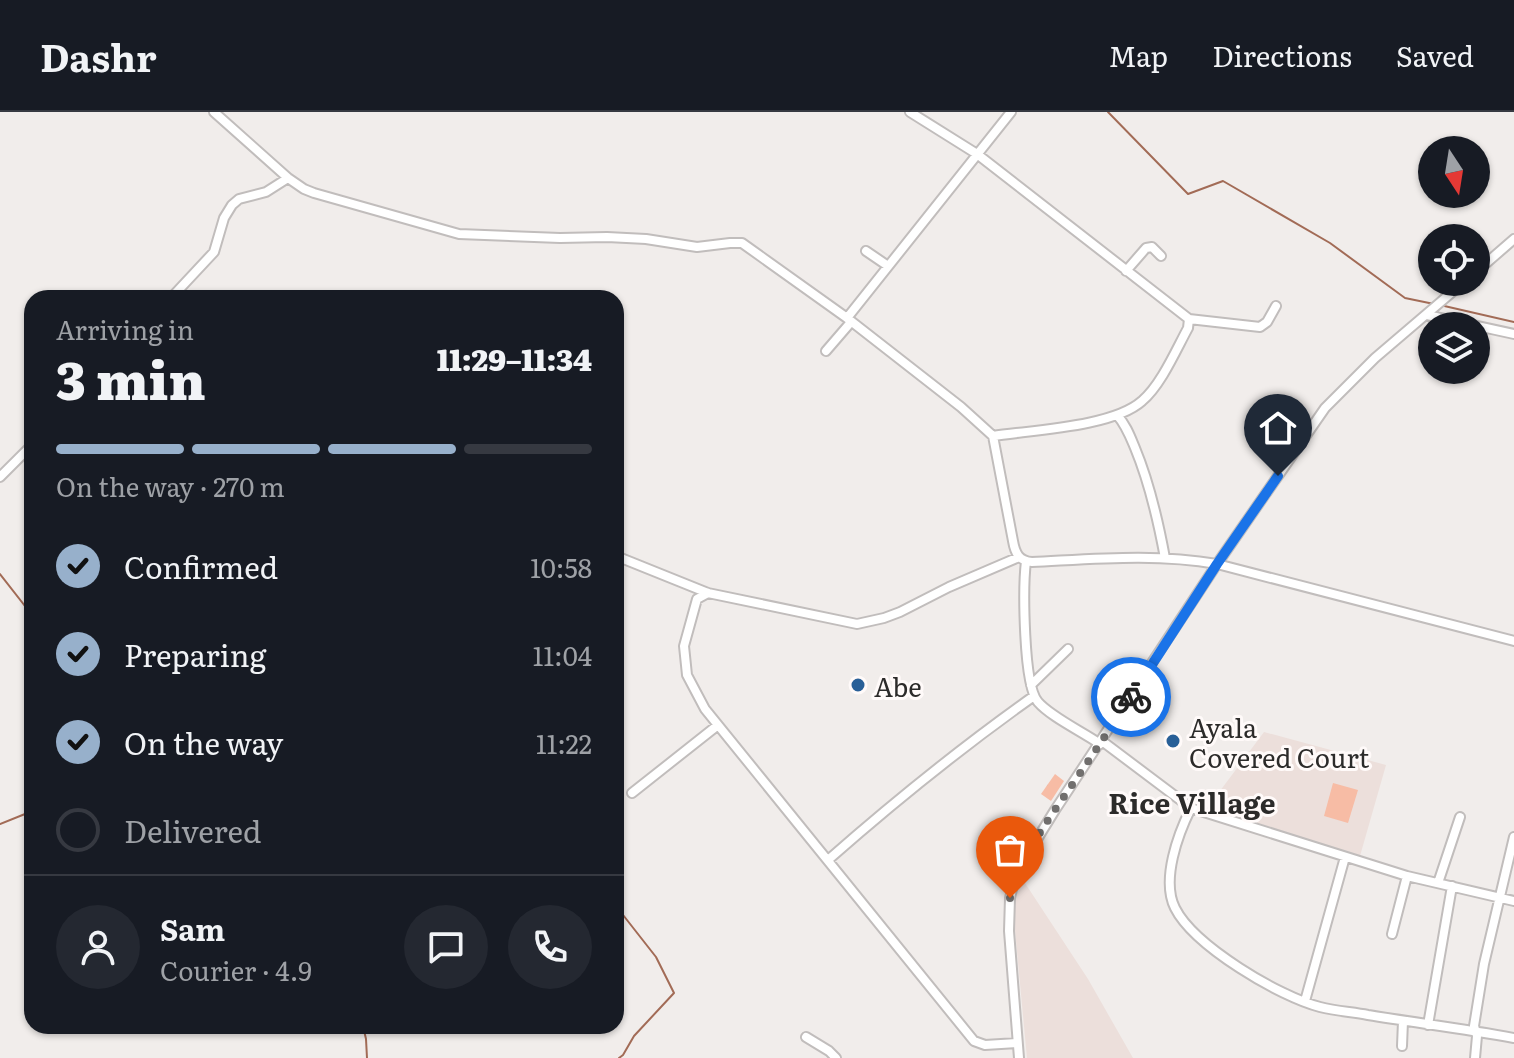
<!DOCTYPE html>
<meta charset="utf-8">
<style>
:root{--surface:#171b24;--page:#242831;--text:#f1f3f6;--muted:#9ea1a6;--line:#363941;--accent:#97b0cb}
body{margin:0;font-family:Literata,serif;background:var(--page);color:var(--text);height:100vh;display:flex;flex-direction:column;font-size:30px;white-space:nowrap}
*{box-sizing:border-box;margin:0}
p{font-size:26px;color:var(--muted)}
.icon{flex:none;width:44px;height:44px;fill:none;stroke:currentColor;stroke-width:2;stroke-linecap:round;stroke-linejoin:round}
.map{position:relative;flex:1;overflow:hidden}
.details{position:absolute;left:24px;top:178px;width:600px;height:744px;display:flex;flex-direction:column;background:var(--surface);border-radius:24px;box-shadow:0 2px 6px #0004}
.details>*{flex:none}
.needle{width:52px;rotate:168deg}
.tools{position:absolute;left:1418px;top:24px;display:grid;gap:16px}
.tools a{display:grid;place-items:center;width:72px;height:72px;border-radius:50%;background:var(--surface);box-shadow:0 2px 6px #0004;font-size:40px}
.pin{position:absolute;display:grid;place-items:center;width:68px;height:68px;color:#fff;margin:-82px -34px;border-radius:50% 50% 50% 0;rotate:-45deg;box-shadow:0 0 8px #0007}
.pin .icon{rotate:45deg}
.courier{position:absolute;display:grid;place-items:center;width:80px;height:80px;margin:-40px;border:6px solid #1a73e8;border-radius:50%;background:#fff;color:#222;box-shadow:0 2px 10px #0007}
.overview em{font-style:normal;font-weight:800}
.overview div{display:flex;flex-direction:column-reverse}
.overview{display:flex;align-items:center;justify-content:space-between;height:136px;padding:0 32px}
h1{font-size:52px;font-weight:800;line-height:60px}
.bar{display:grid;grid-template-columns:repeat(4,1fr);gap:12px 8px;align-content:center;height:96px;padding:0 32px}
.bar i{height:10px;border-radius:6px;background:var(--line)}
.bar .selected{background:var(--accent)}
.bar p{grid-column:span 4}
.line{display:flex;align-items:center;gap:20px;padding:0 32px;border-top:2px solid var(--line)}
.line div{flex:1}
.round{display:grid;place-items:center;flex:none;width:84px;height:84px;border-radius:42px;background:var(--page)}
ol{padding:0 32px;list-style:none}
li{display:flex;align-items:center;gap:24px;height:88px}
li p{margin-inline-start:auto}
li .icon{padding:8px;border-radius:50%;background:var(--accent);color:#111;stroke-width:4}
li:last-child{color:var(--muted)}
li i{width:44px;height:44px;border:4px solid var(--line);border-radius:50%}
header{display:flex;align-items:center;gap:48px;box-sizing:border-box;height:112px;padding:0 40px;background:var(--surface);border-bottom:2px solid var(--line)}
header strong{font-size:38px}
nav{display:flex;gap:44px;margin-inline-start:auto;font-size:28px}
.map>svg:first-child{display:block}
.built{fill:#ecdfdb}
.grass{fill:url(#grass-tufts)}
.garden{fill:#f7bca5}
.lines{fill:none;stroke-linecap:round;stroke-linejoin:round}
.stream{stroke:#a26b56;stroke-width:2}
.minor-casing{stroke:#c1bdbc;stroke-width:12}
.minor{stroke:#fff;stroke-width:8}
.done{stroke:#716f6e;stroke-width:8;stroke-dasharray:0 14.4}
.route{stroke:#1a73e8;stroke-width:10}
.poi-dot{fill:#285f97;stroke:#fffaf9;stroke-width:3}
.labels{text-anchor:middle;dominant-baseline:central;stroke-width:6;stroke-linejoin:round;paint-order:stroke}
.poi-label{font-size:26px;fill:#2c2b2a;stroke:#fffaf9;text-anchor:start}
.neighbourhood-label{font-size:28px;font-weight:bold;fill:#2c2b2a;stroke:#fffaf9}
</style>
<header>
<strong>Dashr</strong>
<nav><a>Map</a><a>Directions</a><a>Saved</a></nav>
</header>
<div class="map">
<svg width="1514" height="946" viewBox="0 0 1514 946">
<defs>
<pattern id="grass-tufts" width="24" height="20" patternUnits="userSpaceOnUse" patternTransform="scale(2)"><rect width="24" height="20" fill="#f7bca5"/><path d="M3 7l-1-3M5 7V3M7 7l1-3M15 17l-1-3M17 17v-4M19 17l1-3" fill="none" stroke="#d4a28e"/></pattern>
</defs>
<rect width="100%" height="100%" fill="#f1edeb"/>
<path class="built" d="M1264,620L1386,653L1360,744L1208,695Z
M1021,765L1088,867L1133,946H1027L1013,797Z"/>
<path class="grass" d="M1055,662L1064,669L1051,689L1041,682Z"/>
<path class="garden" d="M1333,671L1358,678L1348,711L1324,704Z"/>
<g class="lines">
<path class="stream" d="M1108,0L1188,82L1223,69L1330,131L1405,186L1434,192
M1440,193L1514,210
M0,462L32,503
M0,712L25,702L32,705
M616,794L656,845L674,881L634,924L623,943L619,946
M286,914L293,917L294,914
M363,914L366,927L367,946"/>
<defs>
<path id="minor" d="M214,0L288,66L304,77L314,81L459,122L560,126L607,125L646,127L697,135L730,131H742L847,206
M910,0L977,42L1189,207L1188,216C1176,238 1161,273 1142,289C1113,315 1032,318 993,324
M1011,0L847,206L961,295L993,324L1013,429C1015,441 1019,449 1032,450C1094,447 1156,441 1217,452L1514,529
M866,139L888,154
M1126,159L1146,136L1152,135L1161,144
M1476,160L1514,127
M171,186L214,140L224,106L232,93L239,87L266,80L288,66
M1427,203L1514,222
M1189,207L1260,215L1267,210L1276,194
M826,239L851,210
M1117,303C1126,313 1130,324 1135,336C1150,372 1158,408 1165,446
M0,365L32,333
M616,444L708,481L857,512L884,506L900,500L949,475L1019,445
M1026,449C1023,474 1023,573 1038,590C1051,605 1083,620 1100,632
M708,481L697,487L684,534L687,563L705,597L974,929L985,933L1017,931
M1031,573L1068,537
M1102,629L1191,696L1407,764L1514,789
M632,681L718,613
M1191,696C1178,722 1161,768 1175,796C1194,834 1280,885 1320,895C1336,899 1352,900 1368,903C1417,911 1466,917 1514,926
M828,748C894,690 962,635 1034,584
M1438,771L1460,705
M1392,822L1407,764
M1305,889L1345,745
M1428,913L1452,774
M806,925L829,939L836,946
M1402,934L1403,909
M1019,946L1009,819L1010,786L1014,769L1023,750L1055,698L1217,452L1325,296L1375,246L1464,170
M1475,946L1477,924L1474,914L1484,852L1514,725"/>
</defs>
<use href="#minor" class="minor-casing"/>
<use href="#minor" class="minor"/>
</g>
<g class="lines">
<path class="done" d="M1010,786C1021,744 1048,708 1072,673C1092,644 1111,615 1131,585"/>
<path class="route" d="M1131,585L1217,452L1278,364"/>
</g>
<g class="poi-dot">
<circle cx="858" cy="573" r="8"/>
<circle cx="1173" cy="629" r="8"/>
</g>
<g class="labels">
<g class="poi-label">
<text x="874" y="573">Abe</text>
<text x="1189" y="614">Ayala<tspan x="1189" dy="30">Covered Court</tspan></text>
</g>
<g class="neighbourhood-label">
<text x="1192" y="690">Rice Village</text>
</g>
</g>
</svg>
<div class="tools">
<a><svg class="needle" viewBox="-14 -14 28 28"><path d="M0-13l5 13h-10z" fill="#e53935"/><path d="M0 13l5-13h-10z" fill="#9ea1a6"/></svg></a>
<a><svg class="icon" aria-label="locate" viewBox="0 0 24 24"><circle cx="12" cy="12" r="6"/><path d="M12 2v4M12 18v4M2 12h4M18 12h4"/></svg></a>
<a><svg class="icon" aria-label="layers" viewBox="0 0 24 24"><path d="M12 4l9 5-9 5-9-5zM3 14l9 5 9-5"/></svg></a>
</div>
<div class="pin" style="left:1010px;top:786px;background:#ea580c"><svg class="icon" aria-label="bag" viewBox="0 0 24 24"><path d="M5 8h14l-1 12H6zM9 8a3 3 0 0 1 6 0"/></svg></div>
<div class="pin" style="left:1278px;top:364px;background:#1f2937"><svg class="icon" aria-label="home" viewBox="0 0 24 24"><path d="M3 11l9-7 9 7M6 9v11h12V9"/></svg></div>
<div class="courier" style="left:1131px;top:585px"><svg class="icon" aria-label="bike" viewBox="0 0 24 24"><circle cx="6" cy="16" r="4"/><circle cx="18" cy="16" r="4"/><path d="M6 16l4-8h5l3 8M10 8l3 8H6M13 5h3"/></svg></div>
<section class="details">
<div class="overview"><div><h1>3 min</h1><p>Arriving in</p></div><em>11:29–11:34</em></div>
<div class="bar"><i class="selected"></i><i class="selected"></i><i class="selected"></i><i></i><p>On the way · 270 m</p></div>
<ol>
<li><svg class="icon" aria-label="check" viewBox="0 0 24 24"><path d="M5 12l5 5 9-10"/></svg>Confirmed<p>10:58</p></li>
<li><svg class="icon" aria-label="check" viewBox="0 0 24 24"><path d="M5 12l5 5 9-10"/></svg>Preparing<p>11:04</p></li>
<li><svg class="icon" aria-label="check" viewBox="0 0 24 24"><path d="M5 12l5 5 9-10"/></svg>On the way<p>11:22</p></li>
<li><i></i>Delivered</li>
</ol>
<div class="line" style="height:144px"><a class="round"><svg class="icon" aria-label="person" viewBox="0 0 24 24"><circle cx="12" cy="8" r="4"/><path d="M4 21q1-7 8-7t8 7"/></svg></a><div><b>Sam</b><p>Courier · 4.9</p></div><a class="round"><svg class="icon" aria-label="chat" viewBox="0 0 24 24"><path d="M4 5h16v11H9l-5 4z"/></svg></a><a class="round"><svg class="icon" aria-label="phone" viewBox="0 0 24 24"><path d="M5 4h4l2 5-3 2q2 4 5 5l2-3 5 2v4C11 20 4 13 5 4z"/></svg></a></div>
</section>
</div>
